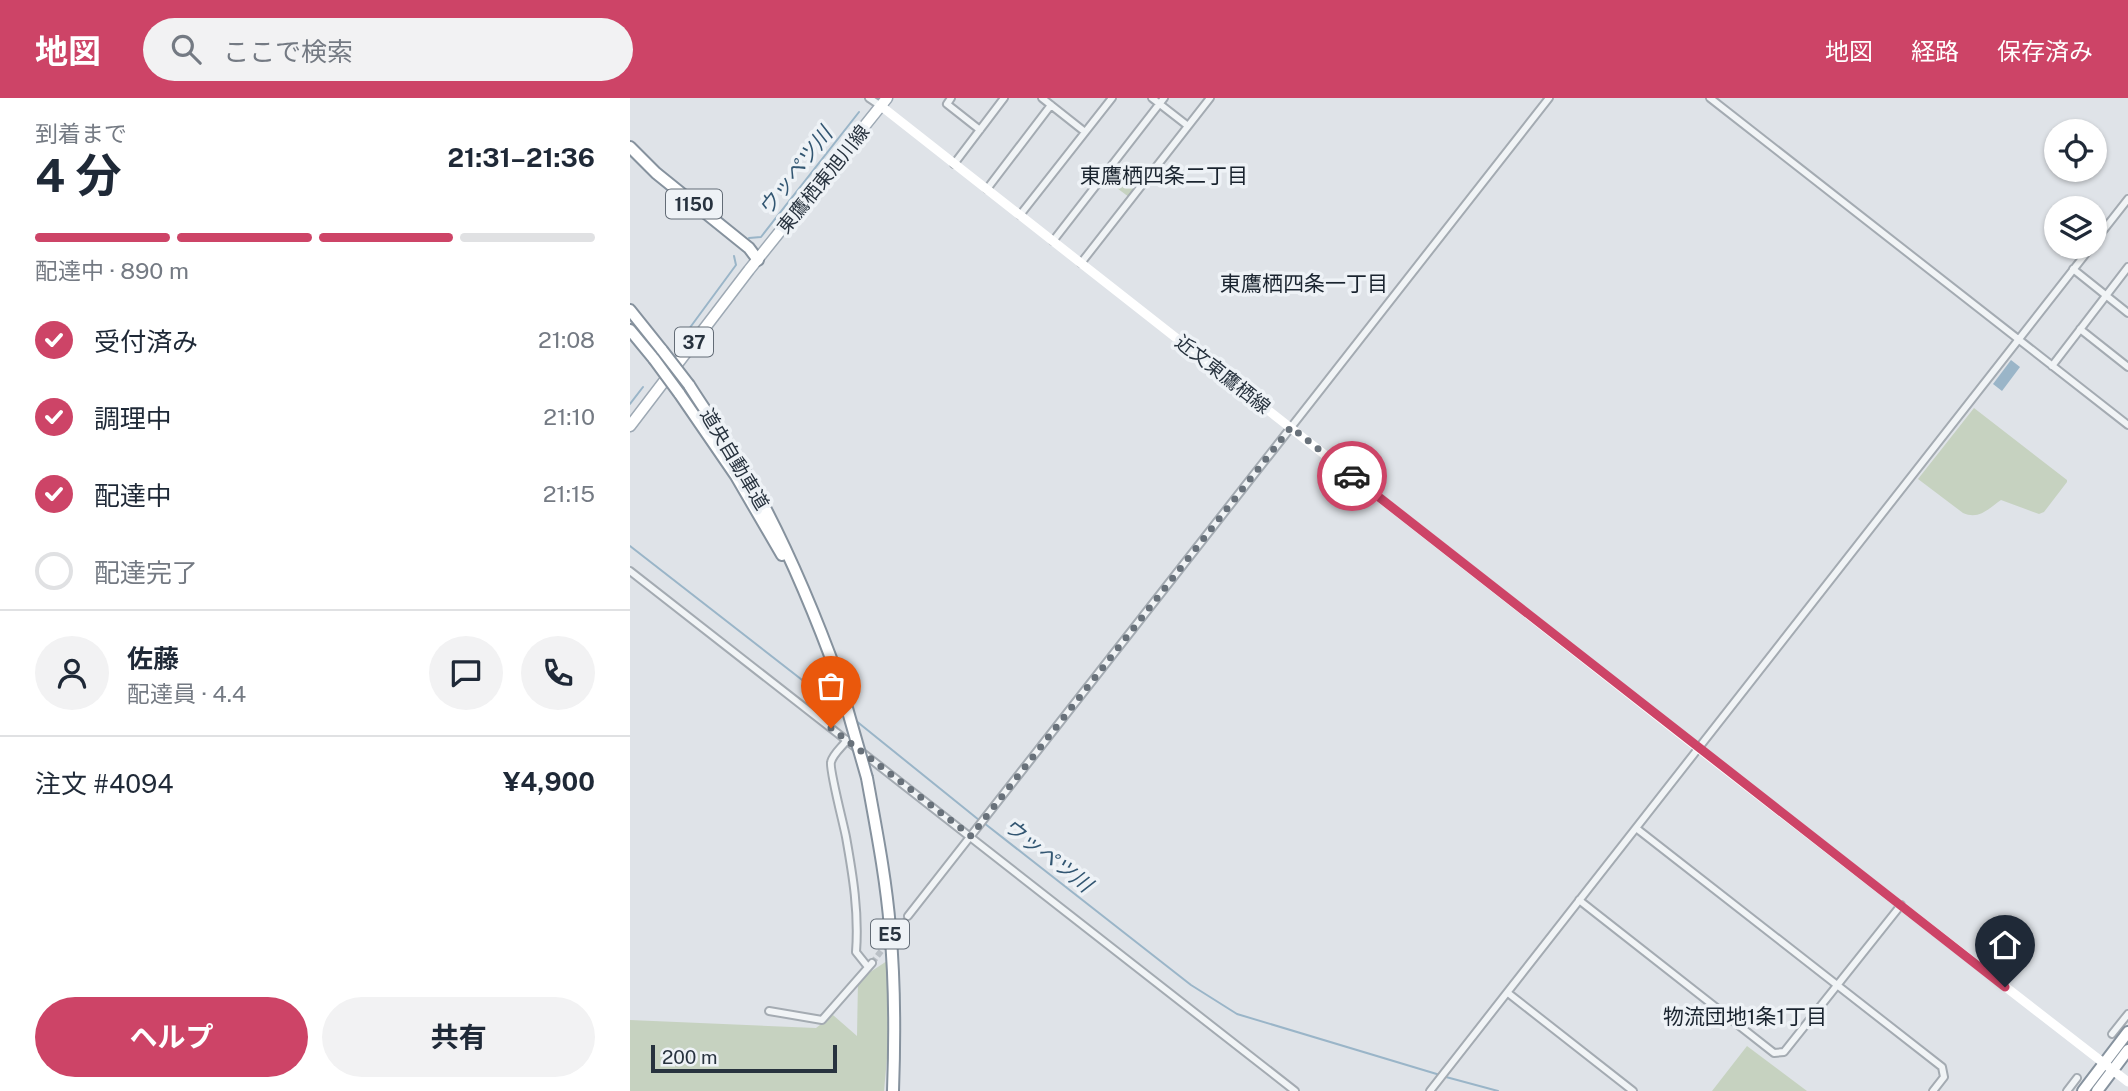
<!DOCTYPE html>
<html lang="ja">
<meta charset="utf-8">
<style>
:root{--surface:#fff;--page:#f2f2f3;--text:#1f2937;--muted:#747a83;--line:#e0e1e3;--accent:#cd4467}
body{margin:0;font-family:"Public Sans","Noto Sans JP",sans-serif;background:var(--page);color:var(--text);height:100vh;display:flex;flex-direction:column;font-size:26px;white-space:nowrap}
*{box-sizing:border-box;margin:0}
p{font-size:23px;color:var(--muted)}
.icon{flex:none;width:38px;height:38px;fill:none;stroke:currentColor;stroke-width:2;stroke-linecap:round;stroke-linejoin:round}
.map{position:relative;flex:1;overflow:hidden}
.panel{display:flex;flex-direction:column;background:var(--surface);width:630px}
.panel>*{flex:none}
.buttons{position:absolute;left:1414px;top:21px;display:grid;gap:14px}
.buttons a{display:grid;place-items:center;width:63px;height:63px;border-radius:50%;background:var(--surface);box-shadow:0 2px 5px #0004;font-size:35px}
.scale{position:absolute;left:21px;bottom:18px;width:186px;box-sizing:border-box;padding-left:7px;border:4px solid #28333f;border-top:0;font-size:19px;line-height:24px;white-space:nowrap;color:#28333f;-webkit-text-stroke:5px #eef2f6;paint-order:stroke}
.pin{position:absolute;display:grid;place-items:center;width:60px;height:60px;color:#fff;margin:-72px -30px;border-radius:50% 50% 50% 0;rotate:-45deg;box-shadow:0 0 7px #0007}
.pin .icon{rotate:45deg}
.courier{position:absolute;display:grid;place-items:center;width:70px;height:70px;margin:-35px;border:5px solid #cd4467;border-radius:50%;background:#fff;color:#222;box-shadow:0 2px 9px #0007}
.overview em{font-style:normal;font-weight:700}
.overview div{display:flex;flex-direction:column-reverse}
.overview{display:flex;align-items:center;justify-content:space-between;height:119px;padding:0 35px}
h1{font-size:46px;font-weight:700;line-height:52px}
.bar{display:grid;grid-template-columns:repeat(4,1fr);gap:10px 7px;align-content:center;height:84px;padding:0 35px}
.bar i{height:9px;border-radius:5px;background:var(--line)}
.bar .on{background:var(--accent)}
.bar p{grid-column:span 4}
.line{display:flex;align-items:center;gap:18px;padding:0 35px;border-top:2px solid var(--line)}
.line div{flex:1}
.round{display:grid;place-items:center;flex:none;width:74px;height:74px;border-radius:37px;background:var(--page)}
ol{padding:0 35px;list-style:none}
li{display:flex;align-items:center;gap:21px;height:77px}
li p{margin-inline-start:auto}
li .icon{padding:7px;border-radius:50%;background:var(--accent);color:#fff;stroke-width:4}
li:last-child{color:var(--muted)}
li i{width:38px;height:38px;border:4px solid var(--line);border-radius:50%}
.cta{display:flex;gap:14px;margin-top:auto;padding:14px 35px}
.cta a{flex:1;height:80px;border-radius:42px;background:var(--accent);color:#fff;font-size:28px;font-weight:700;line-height:80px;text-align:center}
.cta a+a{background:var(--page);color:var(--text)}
header{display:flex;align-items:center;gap:42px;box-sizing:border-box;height:98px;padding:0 35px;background:var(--accent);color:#fff}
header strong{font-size:33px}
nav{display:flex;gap:38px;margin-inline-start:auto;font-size:24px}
.search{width:490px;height:63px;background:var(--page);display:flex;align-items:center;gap:18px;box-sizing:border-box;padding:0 24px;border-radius:38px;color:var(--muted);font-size:26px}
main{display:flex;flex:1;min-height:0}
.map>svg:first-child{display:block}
.green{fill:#c6d2c0}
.water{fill:#9ab5c8}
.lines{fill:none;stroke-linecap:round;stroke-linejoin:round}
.stream{stroke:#9ab5c8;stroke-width:2}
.street-tunnel{stroke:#bac0c6;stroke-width:6;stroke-dasharray:6 3;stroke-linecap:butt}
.street-casing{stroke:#a4abb2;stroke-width:10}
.primary-casing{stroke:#9ea9b4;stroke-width:13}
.highway-casing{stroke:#86929e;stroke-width:14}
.street{stroke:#f1f4f6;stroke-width:6}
.secondary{stroke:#fff;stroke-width:9}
.primary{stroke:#fff;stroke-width:10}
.highway{stroke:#fff;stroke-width:10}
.highway-bridge-casing{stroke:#86929e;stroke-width:14;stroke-linecap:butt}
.highway-bridge{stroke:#fff;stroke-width:10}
.done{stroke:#68717a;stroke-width:7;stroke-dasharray:0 12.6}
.route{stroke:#cd4467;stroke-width:9}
.labels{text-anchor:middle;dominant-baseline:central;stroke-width:7;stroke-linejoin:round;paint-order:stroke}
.shield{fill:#eef2f6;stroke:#636c76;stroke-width:2}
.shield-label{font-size:18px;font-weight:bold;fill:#28333f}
.street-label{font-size:19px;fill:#28333f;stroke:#eef2f6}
.water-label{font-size:21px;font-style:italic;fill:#325672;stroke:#eef2f6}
.neighbourhood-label{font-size:21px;fill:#1a242f;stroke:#eef2f6}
</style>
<header>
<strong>地図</strong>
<div class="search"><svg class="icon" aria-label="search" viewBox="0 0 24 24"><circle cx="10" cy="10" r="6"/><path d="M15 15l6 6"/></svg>ここで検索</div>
<nav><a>地図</a><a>経路</a><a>保存済み</a></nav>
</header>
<main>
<section class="panel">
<div class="overview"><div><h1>4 分</h1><p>到着まで</p></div><em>21:31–21:36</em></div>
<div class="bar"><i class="on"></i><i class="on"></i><i class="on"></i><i></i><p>配達中 · 890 m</p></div>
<ol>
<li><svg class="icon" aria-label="check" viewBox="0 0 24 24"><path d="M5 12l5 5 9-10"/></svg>受付済み<p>21:08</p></li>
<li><svg class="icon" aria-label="check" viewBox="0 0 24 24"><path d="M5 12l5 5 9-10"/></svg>調理中<p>21:10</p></li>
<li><svg class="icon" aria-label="check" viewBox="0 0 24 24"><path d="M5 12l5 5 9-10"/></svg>配達中<p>21:15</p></li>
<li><i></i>配達完了</li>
</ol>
<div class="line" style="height:126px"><a class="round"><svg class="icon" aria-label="person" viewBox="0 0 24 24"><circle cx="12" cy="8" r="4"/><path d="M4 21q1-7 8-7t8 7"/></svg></a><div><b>佐藤</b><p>配達員 · 4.4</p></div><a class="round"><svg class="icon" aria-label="chat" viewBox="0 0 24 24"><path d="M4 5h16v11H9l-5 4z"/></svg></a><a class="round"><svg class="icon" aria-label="phone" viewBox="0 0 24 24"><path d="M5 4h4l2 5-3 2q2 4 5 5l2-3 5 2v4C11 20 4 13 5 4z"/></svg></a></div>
<div class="line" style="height:91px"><div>注文 #4094</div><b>¥4,900</b></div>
<div class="cta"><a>ヘルプ</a><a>共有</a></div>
</section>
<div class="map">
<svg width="1498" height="993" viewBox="0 0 1498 993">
<rect width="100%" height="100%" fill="#dfe3e8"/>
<path class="green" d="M485,69L508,87L499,99L476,82Z
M1344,310L1437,382V384L1414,414L1409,416L1371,402C1358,411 1349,422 1333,415L1288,381Z
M257,863L259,938L254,993H0V922L186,930L203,917L227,938L228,882Z
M1117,948L1177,993H1082Z"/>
<path class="water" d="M1381,262L1390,269L1372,293L1363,286Z"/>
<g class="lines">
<path class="stream" d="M119,140L131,139L229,14
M56,235L106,167L104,158
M0,306L13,289
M0,448L212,613
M225,622L349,722
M354,725L561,887L607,916L810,977
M816,979L868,993"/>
<path class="street-tunnel" d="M242,865L278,818"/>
<defs>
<path id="street" d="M239,0L251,8
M321,0L317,6L350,32
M412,0L455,34
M522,0L558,28
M1080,0L1498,327
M324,66L374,0
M357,91L421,7
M390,117L482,0
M423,143L534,0
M1465,143L1498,101
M451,165L580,0
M1443,171L1498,215
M1450,231L1498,269
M1422,268L1498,169
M0,473L665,993
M217,642C212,649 203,656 201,664C199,671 214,728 216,739C223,778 229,815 226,854L238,869
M1006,730L1312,969L1314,979L1303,993
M949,802L1144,955L1154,954L1271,807
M278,818L919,0
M878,895L1003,993
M139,913L192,922L242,865
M1482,936L1498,916
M800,993L1461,149
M1437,993L1447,980"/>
<path id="primary" d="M0,328L119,172L257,0"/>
<path id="highway" d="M0,49L26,75L119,150L128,162
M0,212L32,252
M0,232L24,261
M59,287C79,319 102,349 120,382C156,446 184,513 209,582
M49,295L106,378L152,457
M237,680C246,730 256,780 260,830C265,884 265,939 263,993
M1453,993L1498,934
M1467,993L1498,952"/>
</defs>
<use href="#street" class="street-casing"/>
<use href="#primary" class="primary-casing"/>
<use href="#highway" class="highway-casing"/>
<use href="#street" class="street"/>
<path class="secondary" d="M251,8L1068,650L1498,984"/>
<use href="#primary" class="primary"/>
<use href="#highway" class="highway"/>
<defs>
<path id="highway-bridge" d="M32,252L59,287
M24,261L49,295
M209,582L237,680"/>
</defs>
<use href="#highway-bridge" class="highway-bridge-casing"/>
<use href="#highway-bridge" class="highway-bridge"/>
</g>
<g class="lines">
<path class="done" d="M201,630L341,738L661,329L722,378"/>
<path class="route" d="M722,378L1375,889"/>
</g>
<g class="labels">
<g class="shield">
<rect x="36" y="91.5" width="56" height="29" rx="5"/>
<rect x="45" y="229.5" width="38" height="29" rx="5"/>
<rect x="241" y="821.5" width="38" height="29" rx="5"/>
</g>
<g class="shield-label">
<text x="64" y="106">1150</text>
<text x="64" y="244">37</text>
<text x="260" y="836">E5</text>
</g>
<g class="street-label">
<text transform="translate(193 81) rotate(-51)">東鷹栖東旭川線</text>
<text transform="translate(593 276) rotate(38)">近文東鷹栖線</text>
<text transform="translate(105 361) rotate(59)">道央自動車道</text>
</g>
<g class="water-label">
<text transform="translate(165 73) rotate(-52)">ウッペツ川</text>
<text transform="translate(418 757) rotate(38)">ウッペツ川</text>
</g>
<g class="neighbourhood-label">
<text x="534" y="77">東鷹栖四条二丁目</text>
<text x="674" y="185">東鷹栖四条一丁目</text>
<text x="1115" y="918">物流団地1条1丁目</text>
</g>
</g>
</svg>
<div class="buttons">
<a><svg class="icon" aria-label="locate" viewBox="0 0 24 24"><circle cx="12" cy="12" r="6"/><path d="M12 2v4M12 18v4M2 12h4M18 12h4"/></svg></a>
<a><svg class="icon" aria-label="layers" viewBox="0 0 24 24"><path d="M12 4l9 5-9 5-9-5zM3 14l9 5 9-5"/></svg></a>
</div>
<div class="scale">200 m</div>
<div class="pin" style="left:201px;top:630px;background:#ea580c"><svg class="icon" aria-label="bag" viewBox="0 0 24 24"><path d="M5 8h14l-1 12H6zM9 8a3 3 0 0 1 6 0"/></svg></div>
<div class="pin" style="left:1375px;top:889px;background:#1f2937"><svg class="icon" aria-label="home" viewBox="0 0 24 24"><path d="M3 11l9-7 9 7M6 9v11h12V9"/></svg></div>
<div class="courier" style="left:722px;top:378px"><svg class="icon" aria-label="car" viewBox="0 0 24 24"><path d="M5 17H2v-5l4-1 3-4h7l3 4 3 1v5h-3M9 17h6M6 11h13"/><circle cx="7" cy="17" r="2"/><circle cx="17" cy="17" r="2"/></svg></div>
</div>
</main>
